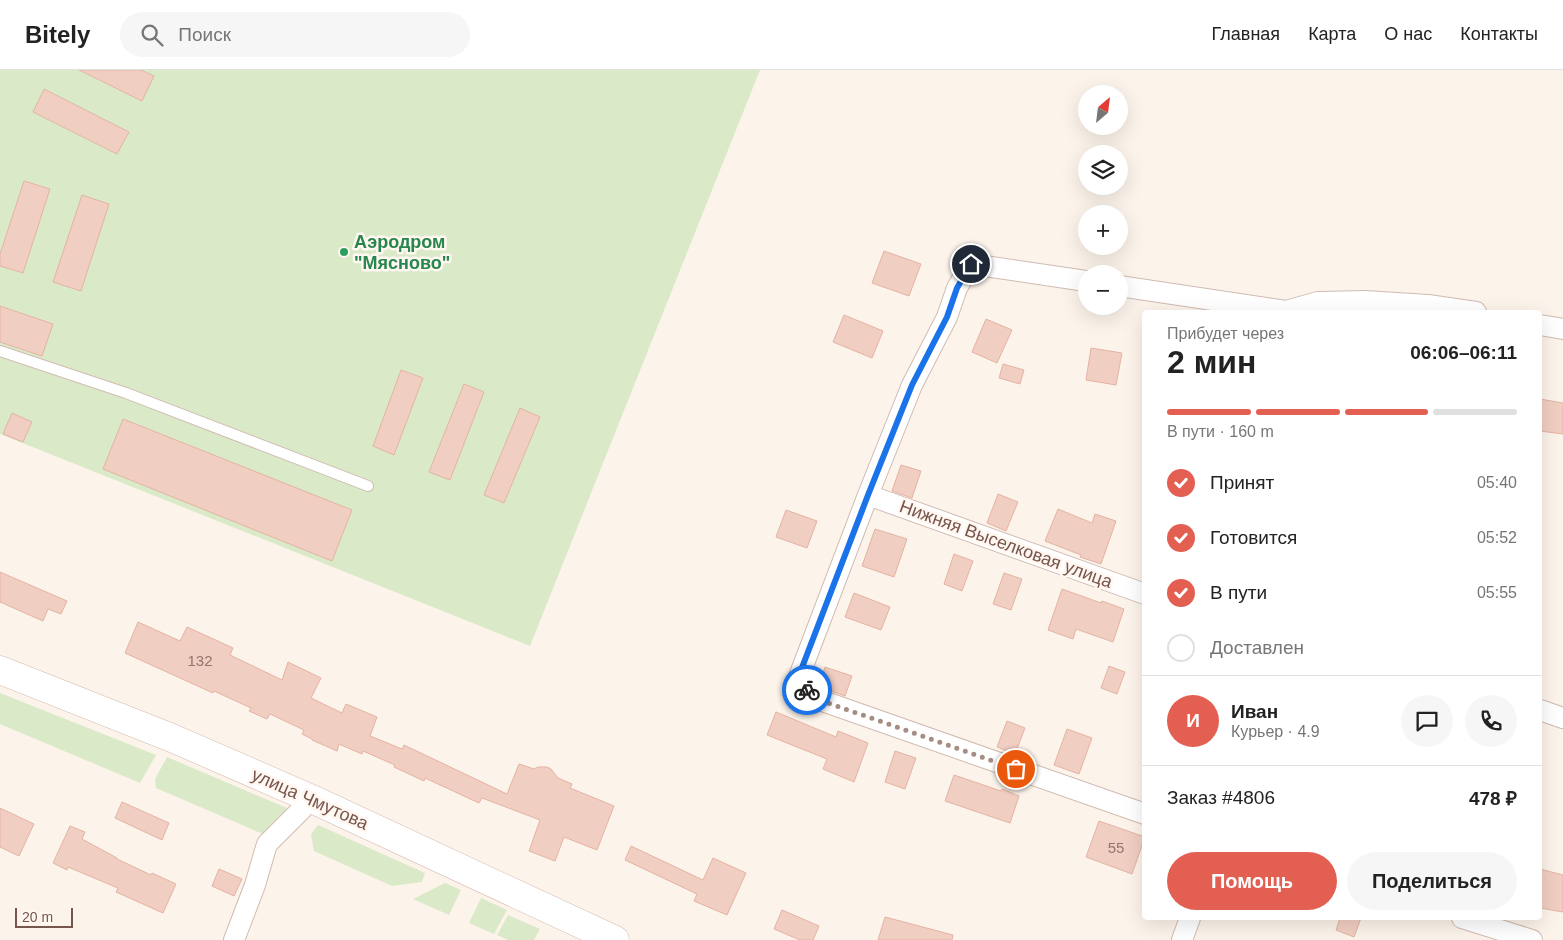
<!DOCTYPE html>
<html lang="ru">
<meta charset="utf-8">
<style>
:root{--surface:#fff;--page:#f6f6f6;--text:#222;--muted:#767676;--line:#e0e0e0;--accent:#e35f52}
body{margin:0;font-family:Arial,sans-serif;background:var(--page);color:var(--text);height:100vh;display:flex;flex-direction:column;font-size:19px;white-space:nowrap}
*{box-sizing:border-box;margin:0}
p{font-size:16px;color:var(--muted)}
.icon{flex:none;width:28px;height:28px;fill:none;stroke:currentColor;stroke-width:2;stroke-linecap:round;stroke-linejoin:round}
.map{position:relative;flex:1;overflow:hidden}
.details{position:absolute;left:1142px;top:240px;width:400px;height:610px;display:flex;flex-direction:column;background:var(--surface);border-radius:5px;box-shadow:0 5px 20px #0002}
.details>*{flex:none}
.needle{width:32px;rotate:28deg}
.controls{position:absolute;left:1078px;top:15px;display:grid;gap:10px}
.controls a{display:grid;place-items:center;width:50px;height:50px;border-radius:50%;background:var(--surface);box-shadow:0 5px 20px #0002;font-size:25px}
.scale{position:absolute;left:15px;bottom:12px;width:58px;box-sizing:border-box;padding-left:5px;border:2px solid #77564d;border-top:0;font-size:14px;line-height:18px;white-space:nowrap;color:#77564d;-webkit-text-stroke:4px #fff7f0;paint-order:stroke}
.pin{position:absolute;display:grid;place-items:center;width:42px;height:42px;color:#fff;margin:-21px;border:2px solid #fff;border-radius:50%;box-shadow:0 1px 5px #0007}
.courier{position:absolute;display:grid;place-items:center;width:50px;height:50px;margin:-25px;border:4px solid #1a73e8;border-radius:50%;background:#fff;color:#222;box-shadow:0 1px 6px #0007}
.summary em{font-style:normal;font-weight:700}
.summary div{display:flex;flex-direction:column-reverse}
.summary{display:flex;align-items:center;justify-content:space-between;height:85px;padding:0 25px}
h1{font-size:32px;font-weight:700;line-height:38px}
.bar{display:grid;grid-template-columns:repeat(4,1fr);gap:8px 5px;align-content:center;height:60px;padding:0 25px}
.bar i{height:6px;border-radius:4px;background:var(--line)}
.bar .active{background:var(--accent)}
.bar p{grid-column:span 4}
.line{display:flex;align-items:center;gap:12px;padding:0 25px;border-top:1px solid var(--line)}
.line div{flex:1}
.round{display:grid;place-items:center;flex:none;width:52px;height:52px;border-radius:26px;background:var(--page)}
ol{padding:0 25px;list-style:none}
li{display:flex;align-items:center;gap:15px;height:55px}
li p{margin-inline-start:auto}
li .icon{padding:5px;border-radius:50%;background:var(--accent);color:#fff;stroke-width:4}
li:last-child{color:var(--muted)}
li i{width:28px;height:28px;border:2px solid var(--line);border-radius:50%}
.cta{display:flex;gap:10px;margin-top:auto;padding:10px 25px}
.cta a{flex:1;height:58px;border-radius:30px;background:var(--accent);color:#fff;font-size:20px;font-weight:700;line-height:58px;text-align:center}
.cta a+a{background:var(--page);color:var(--text)}
header{display:flex;align-items:center;gap:30px;box-sizing:border-box;height:70px;padding:0 25px;background:var(--surface);border-bottom:1px solid var(--line)}
header strong{font-size:24px}
nav{display:flex;gap:28px;margin-inline-start:auto;font-size:18px}
.search{width:350px;height:45px;background:var(--page);display:flex;align-items:center;gap:12px;box-sizing:border-box;padding:0 18px;border-radius:28px;color:var(--muted);font-size:19px}
.map>svg:first-child{display:block}
.green{fill:#daeac8}
.building{fill:#f1cec2;stroke:#e4b3a2}
.lines{fill:none;stroke-linecap:round;stroke-linejoin:round}
.service-casing{stroke:#d1bbb1;stroke-width:12}
.minor-casing{stroke:#d1bbb1;stroke-width:22}
.secondary-casing{stroke:#d4bbaf;stroke-width:29}
.service{stroke:#fff;stroke-width:10}
.minor{stroke:#fff;stroke-width:20}
.secondary{stroke:#fff;stroke-width:28}
.done{stroke:#a68d84;stroke-width:5;stroke-dasharray:0 9}
.route{stroke:#1a73e8;stroke-width:6}
.leisure-dot{fill:#2e9e5b;stroke:#fff7f0;stroke-width:2}
.labels{text-anchor:middle;dominant-baseline:central;stroke-width:5;stroke-linejoin:round;paint-order:stroke}
.number-label{font-size:15px;fill:#96746a}
.leisure-label{font-size:18px;font-weight:bold;fill:#27864d;stroke:#fff7f0;text-anchor:start}
.street-label{font-size:18px;fill:#77564d;stroke:#fff7f0}
</style>
<header>
<strong>Bitely</strong>
<div class="search"><svg class="icon" aria-label="search" viewBox="0 0 24 24"><circle cx="10" cy="10" r="6"/><path d="M15 15l6 6"/></svg>Поиск</div>
<nav><a>Главная</a><a>Карта</a><a>О нас</a><a>Контакты</a></nav>
</header>
<div class="map">
<svg width="1563" height="870" viewBox="0 0 1563 870">
<rect width="100%" height="100%" fill="#fcf3ea"/>
<path class="green" d="M0,0H760L530,576L0,364Z
M0,623L156,685L140,713L0,654Z
M167,687L289,739L263,764L156,718L155,709Z
M318,755L425,803L422,812L392,816L314,781L311,764Z
M445,813L461,820L449,845L413,829Z
M481,828L507,840L494,864L469,853Z
M508,845L540,859L534,870H508L497,865Z"/>
<path class="building" d="M79,0H141L154,6L142,31Z
M44,19L129,62L117,84L33,42Z
M24,111L50,119L23,203L0,196V184Z
M82,125L109,134L81,221L53,212Z
M884,181L921,194L909,226L872,213Z
M0,236L53,254L42,286L0,272Z
M844,245L883,261L872,288L833,272Z
M986,249L1012,260L997,293L972,282Z
M1091,278L1122,283L1116,315L1086,310Z
M1003,294L1024,300L1020,314L999,308Z
M401,300L423,308L394,385L373,376Z
M464,314L484,322L450,410L429,402Z
M1540,329L1563,333V364L1540,361Z
M520,338L540,347L504,433L484,425Z
M12,343L32,352L23,372L3,364Z
M123,349L352,440L332,491L103,399Z
M901,395L921,401L912,428L892,421Z
M998,424L1018,432L1006,461L987,453Z
M1058,439L1092,453L1095,444L1116,451L1101,494L1080,487L1081,485L1045,471Z
M786,440L817,451L807,478L776,467Z
M875,459L907,469L894,507L862,496Z
M954,484L973,491L962,521L944,514Z
M0,502L67,531L61,544L48,539L43,551L0,532Z
M1004,503L1022,509L1011,540L993,534Z
M1062,519L1101,533L1102,531L1124,539L1113,572L1076,559L1073,569L1048,560Z
M854,523L890,537L881,560L845,547Z
M138,552L180,571L187,557L233,578L230,585L282,610L288,592L321,608L311,628L342,643L346,634L377,647L370,666L402,679L404,675L507,724L519,694L534,699L538,697H547L551,699L558,708L572,714L570,718L614,736L597,780L564,767L555,791L529,781L540,750L482,728L479,733L425,708L424,711L394,697L395,695L363,681L362,684L339,674L337,681L312,670V669L302,664L304,660L270,644L267,649L249,641L251,638L214,621L213,623L125,583Z
M1109,596L1125,602L1117,624L1101,618Z
M825,597L852,606L845,626L821,617L819,616Z
M776,642L836,667L838,661L868,673L854,712L823,699L827,689L767,665Z
M1007,651L1025,658L1015,684L997,677Z
M1067,659L1092,668L1079,704L1054,695Z
M895,681L916,688L905,719L885,712Z
M954,705L1001,721L1002,719L1019,726L1010,753L945,731Z
M122,732L169,753L162,770L115,748Z
M0,738L34,754L19,786L0,777Z
M1099,751L1145,767L1132,804L1086,787Z
M70,756L85,762L82,769L117,788V789L151,805L152,803L176,814L163,843L116,822L118,818L68,797L67,800L53,793Z
M631,776L703,810L713,788L746,803L727,845L694,831L697,824L625,790Z
M219,799L242,809L234,826L212,816Z
M1540,799L1563,805V842L1540,838Z
M782,840L819,856L813,870H800L774,859Z
M885,847L953,865L952,870H878Z
M1340,848H1361L1354,867L1336,860Z"/>
<g class="lines">
<defs>
<path id="service" d="M0,281L126,323L368,416"/>
<path id="minor" d="M1086,211L971,194L957,218L947,247L912,315L868,425L798,609L814,628L1145,744
M1119,216L1286,241L1318,232L1365,231L1428,235L1476,242
M1540,255L1563,259
M868,425L1145,524
M1540,640L1563,648
M1462,848L1532,870
M234,870L255,815L267,774L312,729
M1182,870L1190,848"/>
<path id="secondary" d="M0,600L172,668L312,729L615,870"/>
</defs>
<use href="#service" class="service-casing"/>
<use href="#minor" class="minor-casing"/>
<use href="#secondary" class="secondary-casing"/>
<use href="#service" class="service"/>
<use href="#minor" class="minor"/>
<use href="#secondary" class="secondary"/>
</g>
<g class="lines">
<path class="done" d="M807,620L814,628L1016,699"/>
<path class="route" d="M807,620L798,608L868,425L912,315L947,247L957,218L971,194"/>
</g>
<circle class="leisure-dot" cx="344" cy="182" r="5"/>
<g class="labels">
<g class="number-label">
<text x="200" y="590">132</text>
<text x="1116" y="777">55</text>
</g>
<g class="leisure-label">
<text x="354" y="172">Аэродром<tspan x="354" dy="21">"Мясново"</tspan></text>
</g>
<g class="street-label">
<text transform="translate(1006 474) rotate(20)">Нижняя Выселковая улица</text>
<text transform="translate(310 729) rotate(24)">улица Чмутова</text>
</g>
</g>
</svg>
<div class="controls">
<a><svg class="needle" viewBox="-14 -14 28 28"><path d="M0-13l5 13h-10z" fill="#e53935"/><path d="M0 13l5-13h-10z" fill="#767676"/></svg></a>
<a><svg class="icon" aria-label="layers" viewBox="0 0 24 24"><path d="M12 4l9 5-9 5-9-5zM3 14l9 5 9-5"/></svg></a>
<a>+</a>
<a>−</a>
</div>
<div class="scale">20 m</div>
<div class="pin" style="left:1016px;top:699px;background:#ea580c"><svg class="icon" aria-label="bag" viewBox="0 0 24 24"><path d="M5 8h14l-1 12H6zM9 8a3 3 0 0 1 6 0"/></svg></div>
<div class="pin" style="left:971px;top:194px;background:#1f2937"><svg class="icon" aria-label="home" viewBox="0 0 24 24"><path d="M3 11l9-7 9 7M6 9v11h12V9"/></svg></div>
<div class="courier" style="left:807px;top:620px"><svg class="icon" aria-label="bike" viewBox="0 0 24 24"><circle cx="6" cy="16" r="4"/><circle cx="18" cy="16" r="4"/><path d="M6 16l4-8h5l3 8M10 8l3 8H6M13 5h3"/></svg></div>
<section class="details">
<div class="summary"><div><h1>2 мин</h1><p>Прибудет через</p></div><em>06:06–06:11</em></div>
<div class="bar"><i class="active"></i><i class="active"></i><i class="active"></i><i></i><p>В пути · 160 m</p></div>
<ol>
<li><svg class="icon" aria-label="check" viewBox="0 0 24 24"><path d="M5 12l5 5 9-10"/></svg>Принят<p>05:40</p></li>
<li><svg class="icon" aria-label="check" viewBox="0 0 24 24"><path d="M5 12l5 5 9-10"/></svg>Готовится<p>05:52</p></li>
<li><svg class="icon" aria-label="check" viewBox="0 0 24 24"><path d="M5 12l5 5 9-10"/></svg>В пути<p>05:55</p></li>
<li><i></i>Доставлен</li>
</ol>
<div class="line" style="height:90px"><b class="round" style="background:var(--accent);color:#fff">И</b><div><b>Иван</b><p>Курьер · 4.9</p></div><a class="round"><svg class="icon" aria-label="chat" viewBox="0 0 24 24"><path d="M4 5h16v11H9l-5 4z"/></svg></a><a class="round"><svg class="icon" aria-label="phone" viewBox="0 0 24 24"><path d="M5 4h4l2 5-3 2q2 4 5 5l2-3 5 2v4C11 20 4 13 5 4z"/></svg></a></div>
<div class="line" style="height:65px"><div>Заказ #4806</div><b>478 ₽</b></div>
<div class="cta"><a>Помощь</a><a>Поделиться</a></div>
</section>
</div>
